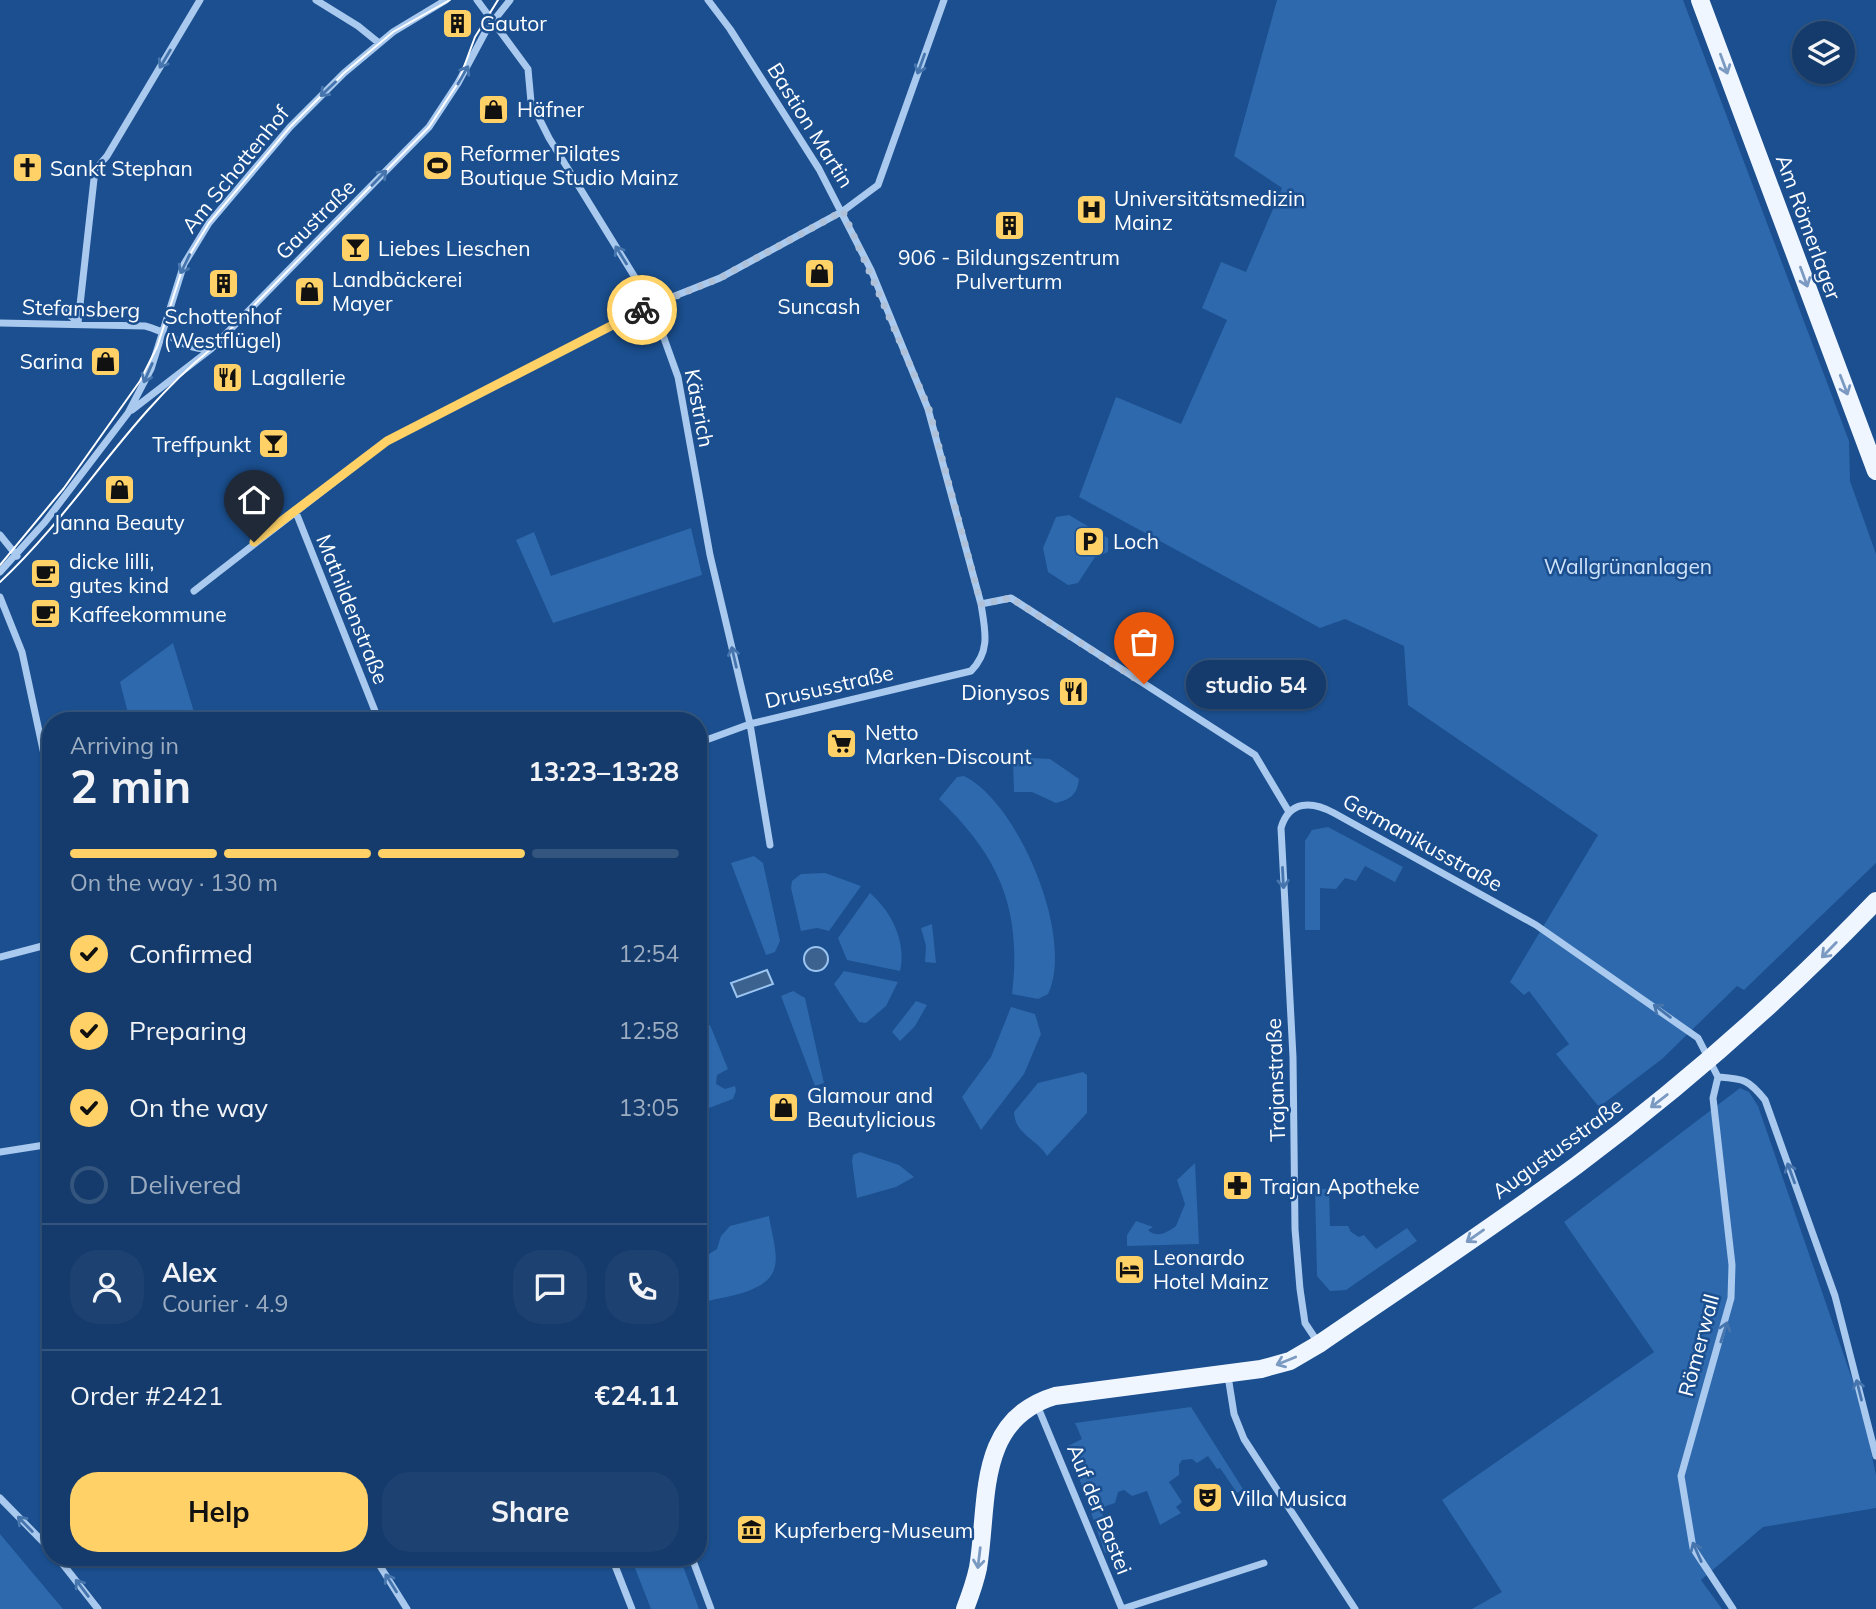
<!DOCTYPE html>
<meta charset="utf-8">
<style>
:root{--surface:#143b6b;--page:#1d4271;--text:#f1f3f6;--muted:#9dadc1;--line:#33557e;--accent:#ffd166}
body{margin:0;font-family:Mulish,sans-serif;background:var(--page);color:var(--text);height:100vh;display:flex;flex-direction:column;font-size:26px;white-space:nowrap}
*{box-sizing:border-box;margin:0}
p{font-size:23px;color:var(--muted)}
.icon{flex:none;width:38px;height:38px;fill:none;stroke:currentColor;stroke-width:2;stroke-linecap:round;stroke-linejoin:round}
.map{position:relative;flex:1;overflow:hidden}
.side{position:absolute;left:42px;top:712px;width:665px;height:854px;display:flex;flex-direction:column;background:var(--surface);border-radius:28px;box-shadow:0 2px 5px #0004,0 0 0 2px var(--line)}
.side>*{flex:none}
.controls{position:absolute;left:1792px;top:21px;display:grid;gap:14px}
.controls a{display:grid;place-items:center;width:63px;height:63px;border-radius:50%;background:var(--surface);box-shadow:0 2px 5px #0004,0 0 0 2px var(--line);font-size:35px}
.pin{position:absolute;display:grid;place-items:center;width:60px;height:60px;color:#fff;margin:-72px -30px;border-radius:50% 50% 50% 0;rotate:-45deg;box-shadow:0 0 7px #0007}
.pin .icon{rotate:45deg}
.courier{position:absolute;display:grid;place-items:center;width:70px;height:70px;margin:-35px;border:5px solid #ffd166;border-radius:50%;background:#fff;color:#222;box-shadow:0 2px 9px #0007}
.bubble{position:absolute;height:49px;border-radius:24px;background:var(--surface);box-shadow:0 2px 5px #0004,0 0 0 2px var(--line);font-size:23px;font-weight:700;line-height:49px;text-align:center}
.headline em{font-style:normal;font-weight:700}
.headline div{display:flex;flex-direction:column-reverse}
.headline{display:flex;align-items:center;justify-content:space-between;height:119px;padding:0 28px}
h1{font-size:46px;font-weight:700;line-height:52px}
.bar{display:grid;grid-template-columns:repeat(4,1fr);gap:10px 7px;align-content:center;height:84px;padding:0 28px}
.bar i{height:9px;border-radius:5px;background:var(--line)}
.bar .current{background:var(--accent)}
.bar p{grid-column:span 4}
.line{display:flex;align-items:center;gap:18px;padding:0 28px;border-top:2px solid var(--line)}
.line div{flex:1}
.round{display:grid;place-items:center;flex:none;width:74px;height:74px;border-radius:28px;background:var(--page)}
ol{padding:0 28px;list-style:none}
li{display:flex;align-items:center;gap:21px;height:77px}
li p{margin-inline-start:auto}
li .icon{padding:7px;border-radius:50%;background:var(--accent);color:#111;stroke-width:4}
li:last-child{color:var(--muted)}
li i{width:38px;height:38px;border:4px solid var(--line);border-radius:50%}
.button{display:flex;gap:14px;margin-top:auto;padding:14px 28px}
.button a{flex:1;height:80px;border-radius:28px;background:var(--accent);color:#111;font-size:28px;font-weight:700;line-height:80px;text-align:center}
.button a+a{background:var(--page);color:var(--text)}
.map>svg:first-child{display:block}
.green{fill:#2e69ad}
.water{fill:#3c6290;stroke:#9cc4f0;stroke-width:2}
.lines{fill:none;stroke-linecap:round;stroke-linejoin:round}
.street{stroke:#a9c9ee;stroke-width:7}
.primary{stroke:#f0f6ff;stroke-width:18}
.tram{stroke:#fff;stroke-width:2}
.oneway{stroke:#4674ac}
.oneway2{stroke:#7b9ac1}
.done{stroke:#afc1d8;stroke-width:7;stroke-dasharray:0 12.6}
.route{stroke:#ffd166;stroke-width:9}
.labels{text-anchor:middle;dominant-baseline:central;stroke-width:5;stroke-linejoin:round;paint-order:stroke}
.poi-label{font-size:21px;fill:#fff;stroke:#1b4f8f;text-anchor:start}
.street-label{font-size:21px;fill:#fff;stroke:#1b4f8f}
.park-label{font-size:21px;fill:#cfe3fa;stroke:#1b4f8f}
</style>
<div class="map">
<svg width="1876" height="1609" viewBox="0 0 1876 1609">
<rect width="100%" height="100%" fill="#1b4f8f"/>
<path class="green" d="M1277,0H1683L1849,441L1850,481L1876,554V863L1744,990L1737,986L1662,1059L1599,1107L1556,1054L1569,1044L1529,991L1524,995L1510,982L1598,835L1408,705L1404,646L1345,619L1320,628L1079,497L1116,397L1181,424L1227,320L1202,308L1221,262L1246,272L1282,188L1234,156Z
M1069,515L1108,538V552L1095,557L1078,583L1068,585L1048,572L1043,548L1056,517Z
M691,528L702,575L553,623L516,540L534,532L551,576Z
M173,643L194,712L182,721H130L120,682Z
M1031,758L1050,759L1079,779C1077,795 1071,799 1056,803L1032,792H1014L1013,762Z
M964,776C1019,803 1075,938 1048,994L1038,999L1012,994C1022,910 1000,857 939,799L957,777Z
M1328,827L1403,867L1395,882L1365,866L1356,881L1345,878L1336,889L1320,888V930H1305V841L1312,830Z
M754,856L763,863L780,941L775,952L766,955L731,863Z
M825,873L861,886L829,931L817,928L801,931L791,888L792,881L801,874Z
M870,893C891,911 907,942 900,971L847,960L838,938Z
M932,924L936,963L925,962L926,946L921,928Z
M844,971L898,982L886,1006L866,1023L859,1022L834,984Z
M793,991L805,998L824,1083L815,1086L781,996Z
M916,1001L927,1005L915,1026L900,1041L892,1032Z
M1011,1007L1035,1014L1041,1034L1024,1074L981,1130L962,1097L991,1057Z
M710,1025L728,1069L717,1075L716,1084L725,1089L735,1086L736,1091L733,1099L698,1112V1029Z
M1083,1072L1087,1075V1113L1047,1156C1037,1139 1015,1135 1014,1112L1038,1083Z
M1740,1088L1749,1092L1758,1106L1861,1405L1876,1475V1508L1763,1527L1701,1580L1722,1609H1472L1502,1592L1442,1500L1654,1352L1564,1222Z
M860,1152L899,1165L914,1177L896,1187L857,1198L852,1161L853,1155Z
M1195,1163L1199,1244L1127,1246V1235L1136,1221L1153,1227L1148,1230C1157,1239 1168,1232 1176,1226L1185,1204L1177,1180Z
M1315,1189H1329L1330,1226H1348L1351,1232L1359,1237L1364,1235L1376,1249L1407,1228L1417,1241L1346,1290L1330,1291L1317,1276Z
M769,1216C771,1231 778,1252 775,1266C770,1293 725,1296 704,1302L698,1285V1261L717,1249L721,1236L730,1226Z
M1191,1407L1243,1489L1237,1493L1220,1468L1217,1469L1208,1456L1197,1463L1192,1459L1182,1460L1179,1465V1475L1169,1482L1182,1502L1176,1507L1181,1513L1160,1525L1147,1491L1132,1496L1124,1490L1118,1492L1115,1503L1100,1508L1116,1549L1105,1553L1068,1446L1082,1439L1075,1423Z
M0,1534L63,1609H0Z
M631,1558H680L699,1609H651Z"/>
<path class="water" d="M804 959a12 12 0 1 1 24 0a12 12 0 1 1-24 0Z
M767,970L773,984L737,997L731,983Z"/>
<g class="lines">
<path class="street" d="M316,0L358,26L379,43
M477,0L528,69L531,102L549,138L652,305L678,377L710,555L750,724L770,845
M65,311L78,322
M0,323L145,326C174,333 178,349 210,349
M78,323L95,170L107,156L200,0
M132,410L211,349L429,127L458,83L487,29L510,0
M295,510L379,721
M0,535L17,556
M0,572L45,522L128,413L151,369L184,264L209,223L290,127L344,73L393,32L446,0
M194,591L387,441L652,305L720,278L843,211L878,185L944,0
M0,597L22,652L51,787
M981,604L1011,598L1255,755L1289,812
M698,743L750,724L971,671C991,651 985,630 981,604L928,409L871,270L819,169L730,29L708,0
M0,957L50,944
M1718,1077C1744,1079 1748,1079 1765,1100L1835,1296L1876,1456
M0,1152L51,1144
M1319,1344L1305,1323L1300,1289L1295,1229L1293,1057L1281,828C1289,800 1312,801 1334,813L1536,925L1698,1038L1718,1077L1713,1098L1732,1265L1731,1298L1681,1476L1693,1548L1733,1609
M1228,1376L1234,1414L1244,1439L1355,1609
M1037,1405L1122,1609L1264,1563
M0,1498L51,1550
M58,1558L98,1609
M375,1558L407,1609
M612,1558L632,1609
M692,1558L711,1609"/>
<path class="primary" d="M1700,0L1876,471
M965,1609C970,1596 975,1582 978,1568C989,1502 975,1420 1055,1396L1261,1369L1290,1361L1319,1344C1405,1285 1493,1227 1577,1165C1684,1085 1784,997 1876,901"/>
<path class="tram" d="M0,565L64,488L140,381L157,347L184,264L209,223L290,127L344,73L393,32L450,0
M0,582C78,509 126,418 211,349L429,127L458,83L475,37L498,0"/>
</g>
<defs><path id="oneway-shaft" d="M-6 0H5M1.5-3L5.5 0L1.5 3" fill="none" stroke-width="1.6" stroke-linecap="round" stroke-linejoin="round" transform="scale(1.75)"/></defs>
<g class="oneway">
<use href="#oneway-shaft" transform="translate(165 59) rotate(121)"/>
<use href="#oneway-shaft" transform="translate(921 64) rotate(110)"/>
<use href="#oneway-shaft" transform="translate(463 75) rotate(-60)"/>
<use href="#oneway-shaft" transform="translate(328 89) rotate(136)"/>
<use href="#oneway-shaft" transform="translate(379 178) rotate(-46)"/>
<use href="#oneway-shaft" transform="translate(621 255) rotate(-122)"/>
<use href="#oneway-shaft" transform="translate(185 264) rotate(116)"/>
<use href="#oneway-shaft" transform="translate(148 373) rotate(114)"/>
<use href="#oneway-shaft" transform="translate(734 657) rotate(-103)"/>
<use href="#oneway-shaft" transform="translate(1283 878) rotate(87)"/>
<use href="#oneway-shaft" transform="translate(1662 1011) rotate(-143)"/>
<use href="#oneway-shaft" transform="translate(1791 1173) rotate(-110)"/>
<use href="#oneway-shaft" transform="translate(1724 1332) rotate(-72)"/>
<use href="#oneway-shaft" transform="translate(1859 1390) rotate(-104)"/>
<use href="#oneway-shaft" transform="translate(25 1524) rotate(-134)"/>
<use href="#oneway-shaft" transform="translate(1697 1552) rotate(-114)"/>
<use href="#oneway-shaft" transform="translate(391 1583) rotate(-122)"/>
<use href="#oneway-shaft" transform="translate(82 1588) rotate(-127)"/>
</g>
<g class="oneway2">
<use href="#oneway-shaft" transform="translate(1724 64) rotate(70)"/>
<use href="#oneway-shaft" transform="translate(1804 277) rotate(70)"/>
<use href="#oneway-shaft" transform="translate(1844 385) rotate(69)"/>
<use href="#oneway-shaft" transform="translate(1829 950) rotate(134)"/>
<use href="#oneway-shaft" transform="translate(1659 1101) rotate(142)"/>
<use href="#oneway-shaft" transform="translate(1475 1236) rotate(145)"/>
<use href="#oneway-shaft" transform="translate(1286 1361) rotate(158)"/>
<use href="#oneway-shaft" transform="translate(979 1558) rotate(97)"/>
</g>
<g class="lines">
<path class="done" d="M642,310L720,278L843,211L929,409L981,604L1011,598L1144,684"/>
<path class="route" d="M254,542L387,441L642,310"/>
</g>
<defs>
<symbol id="building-square" viewBox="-11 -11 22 22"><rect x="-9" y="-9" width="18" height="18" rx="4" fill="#ffd166" stroke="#1b4f8f"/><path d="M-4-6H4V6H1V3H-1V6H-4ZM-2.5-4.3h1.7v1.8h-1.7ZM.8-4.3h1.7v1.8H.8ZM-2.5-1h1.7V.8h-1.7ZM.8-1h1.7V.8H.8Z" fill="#111"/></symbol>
<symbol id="shop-square" viewBox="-11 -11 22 22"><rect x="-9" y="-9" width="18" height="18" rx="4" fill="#ffd166" stroke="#1b4f8f"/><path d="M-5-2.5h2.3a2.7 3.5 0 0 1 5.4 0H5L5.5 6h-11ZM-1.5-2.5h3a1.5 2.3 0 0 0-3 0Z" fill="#111"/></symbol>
<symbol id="stadium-square" viewBox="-11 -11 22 22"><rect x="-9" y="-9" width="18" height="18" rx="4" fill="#ffd166" stroke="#1b4f8f"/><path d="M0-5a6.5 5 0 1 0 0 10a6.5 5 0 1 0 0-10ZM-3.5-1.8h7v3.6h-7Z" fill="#111"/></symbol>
<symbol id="church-square" viewBox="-11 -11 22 22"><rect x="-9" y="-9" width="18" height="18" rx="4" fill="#ffd166" stroke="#1b4f8f"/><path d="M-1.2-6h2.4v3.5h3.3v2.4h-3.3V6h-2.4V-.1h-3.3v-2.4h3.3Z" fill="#111"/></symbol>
<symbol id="hospital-square" viewBox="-11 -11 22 22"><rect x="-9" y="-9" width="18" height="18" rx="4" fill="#ffd166" stroke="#1b4f8f"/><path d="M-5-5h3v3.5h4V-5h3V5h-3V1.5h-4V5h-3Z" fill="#111"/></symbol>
<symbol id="bar-square" viewBox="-11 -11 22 22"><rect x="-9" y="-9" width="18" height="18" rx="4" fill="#ffd166" stroke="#1b4f8f"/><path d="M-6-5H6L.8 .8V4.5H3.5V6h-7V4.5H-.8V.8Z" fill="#111"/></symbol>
<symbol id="restaurant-square" viewBox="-11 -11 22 22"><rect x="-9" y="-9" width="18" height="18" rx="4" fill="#ffd166" stroke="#1b4f8f"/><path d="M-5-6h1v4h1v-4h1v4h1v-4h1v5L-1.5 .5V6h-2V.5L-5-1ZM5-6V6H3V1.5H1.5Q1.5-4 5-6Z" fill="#111"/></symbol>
<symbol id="parking-square" viewBox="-11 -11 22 22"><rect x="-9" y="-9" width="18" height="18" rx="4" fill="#ffd166" stroke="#1b4f8f"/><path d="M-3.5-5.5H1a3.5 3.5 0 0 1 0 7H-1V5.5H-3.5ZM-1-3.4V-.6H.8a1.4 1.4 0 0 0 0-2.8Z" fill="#111"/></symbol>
<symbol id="cafe-square" viewBox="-11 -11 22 22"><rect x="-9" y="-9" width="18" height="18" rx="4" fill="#ffd166" stroke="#1b4f8f"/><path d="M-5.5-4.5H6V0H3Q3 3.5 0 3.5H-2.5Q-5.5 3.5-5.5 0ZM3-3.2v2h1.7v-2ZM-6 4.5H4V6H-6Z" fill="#111"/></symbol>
<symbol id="supermarket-square" viewBox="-11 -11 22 22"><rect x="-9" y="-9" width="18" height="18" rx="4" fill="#ffd166" stroke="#1b4f8f"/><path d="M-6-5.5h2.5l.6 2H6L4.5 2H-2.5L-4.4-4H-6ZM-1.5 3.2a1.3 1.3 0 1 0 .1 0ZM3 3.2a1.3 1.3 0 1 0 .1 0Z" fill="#111"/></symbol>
<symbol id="pharmacy-square" viewBox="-11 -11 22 22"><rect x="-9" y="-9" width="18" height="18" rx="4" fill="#ffd166" stroke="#1b4f8f"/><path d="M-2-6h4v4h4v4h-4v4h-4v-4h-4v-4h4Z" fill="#111"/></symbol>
<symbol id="hotel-square" viewBox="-11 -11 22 22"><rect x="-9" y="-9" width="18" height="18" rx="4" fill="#ffd166" stroke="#1b4f8f"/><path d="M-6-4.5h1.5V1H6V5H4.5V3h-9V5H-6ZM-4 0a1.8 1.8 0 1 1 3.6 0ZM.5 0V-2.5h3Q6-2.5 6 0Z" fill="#111"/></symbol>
<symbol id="theatre-square" viewBox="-11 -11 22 22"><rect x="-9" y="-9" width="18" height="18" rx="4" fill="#ffd166" stroke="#1b4f8f"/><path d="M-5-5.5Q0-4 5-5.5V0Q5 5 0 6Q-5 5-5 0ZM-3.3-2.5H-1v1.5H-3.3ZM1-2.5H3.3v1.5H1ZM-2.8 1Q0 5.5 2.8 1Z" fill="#111"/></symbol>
<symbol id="museum-square" viewBox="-11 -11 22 22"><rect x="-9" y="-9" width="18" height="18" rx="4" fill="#ffd166" stroke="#1b4f8f"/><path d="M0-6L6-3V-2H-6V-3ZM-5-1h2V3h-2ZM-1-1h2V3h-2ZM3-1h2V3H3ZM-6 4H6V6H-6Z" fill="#111"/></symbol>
</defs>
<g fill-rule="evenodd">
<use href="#building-square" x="440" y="6" width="35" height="35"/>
<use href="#shop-square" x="476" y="92" width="35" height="35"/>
<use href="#stadium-square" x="420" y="148" width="35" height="35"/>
<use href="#church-square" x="10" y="150" width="35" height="35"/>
<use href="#hospital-square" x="1074" y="192" width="35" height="35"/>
<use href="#building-square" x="992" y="208" width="35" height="35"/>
<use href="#bar-square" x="338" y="230" width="35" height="35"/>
<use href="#shop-square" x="802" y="256" width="35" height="35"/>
<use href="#building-square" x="206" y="266" width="35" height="35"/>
<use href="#shop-square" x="292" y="274" width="35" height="35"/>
<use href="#shop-square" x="88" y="344" width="35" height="35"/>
<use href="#restaurant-square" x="210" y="360" width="35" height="35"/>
<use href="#bar-square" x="256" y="426" width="35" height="35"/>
<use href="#shop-square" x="102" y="472" width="35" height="35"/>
<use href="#parking-square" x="1072" y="524" width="35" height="35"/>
<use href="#cafe-square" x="28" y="556" width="35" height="35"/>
<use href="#cafe-square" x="28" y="596" width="35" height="35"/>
<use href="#restaurant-square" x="1056" y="674" width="35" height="35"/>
<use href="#supermarket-square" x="824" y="726" width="35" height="35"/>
<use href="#shop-square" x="766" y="1090" width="35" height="35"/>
<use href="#pharmacy-square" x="1220" y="1168" width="35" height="35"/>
<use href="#hotel-square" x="1112" y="1252" width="35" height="35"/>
<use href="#theatre-square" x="1190" y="1480" width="35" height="35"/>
<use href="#museum-square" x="734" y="1512" width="35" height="35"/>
</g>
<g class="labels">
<g class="poi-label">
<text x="480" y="23">Gautor</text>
<text x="517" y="109">Häfner</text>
<text x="460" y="153">Reformer Pilates<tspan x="460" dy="24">Boutique Studio Mainz</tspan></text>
<text x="50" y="168">Sankt Stephan</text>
<text x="1114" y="198">Universitätsmedizin<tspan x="1114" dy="24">Mainz</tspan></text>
<text x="378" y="248">Liebes Lieschen</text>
<text x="1009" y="257" text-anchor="middle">906 - Bildungszentrum<tspan x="1009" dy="24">Pulverturm</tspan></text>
<text x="332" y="279">Landbäckerei<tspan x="332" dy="24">Mayer</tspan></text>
<text x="819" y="306" text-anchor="middle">Suncash</text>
<text x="223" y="316" text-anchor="middle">Schottenhof<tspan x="223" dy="24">(Westflügel)</tspan></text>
<text x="83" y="361" text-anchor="end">Sarina</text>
<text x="251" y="377">Lagallerie</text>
<text x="251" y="444" text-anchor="end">Treffpunkt</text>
<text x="119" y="522" text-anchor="middle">Janna Beauty</text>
<text x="1113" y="541">Loch</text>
<text x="69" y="561">dicke lilli,<tspan x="69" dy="24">gutes kind</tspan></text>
<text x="69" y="614">Kaffeekommune</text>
<text x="1050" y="692" text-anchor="end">Dionysos</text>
<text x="865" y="732">Netto<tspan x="865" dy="24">Marken-Discount</tspan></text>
<text x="807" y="1095">Glamour and<tspan x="807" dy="24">Beautylicious</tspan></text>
<text x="1260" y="1186">Trajan Apotheke</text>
<text x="1153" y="1257">Leonardo<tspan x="1153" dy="24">Hotel Mainz</tspan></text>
<text x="1231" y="1498">Villa Musica</text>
<text x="774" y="1530">Kupferberg-Museum</text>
</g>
<g class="street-label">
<text transform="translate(811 125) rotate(58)">Bastion Martin</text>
<text transform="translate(235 169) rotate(-51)">Am Schottenhof</text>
<text transform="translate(315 219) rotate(-45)">Gaustraße</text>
<text transform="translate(1809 227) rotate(70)">Am Römerlager</text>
<text transform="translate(81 308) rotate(2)">Stefansberg</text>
<text transform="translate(700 408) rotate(79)">Kästrich</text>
<text transform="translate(353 609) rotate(68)">Mathildenstraße</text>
<text transform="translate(829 686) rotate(-13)">Drususstraße</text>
<text transform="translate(1423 842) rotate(29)">Germanikusstraße</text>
<text transform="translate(1275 1080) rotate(-92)">Trajanstraße</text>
<text transform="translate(1557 1148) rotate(-36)">Augustusstraße</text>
<text transform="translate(1698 1345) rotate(-75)">Römerwall</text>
<text transform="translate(1100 1509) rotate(68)">Auf der Bastei</text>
</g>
<g class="park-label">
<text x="1628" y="566">Wallgrünanlagen</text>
</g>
</g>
</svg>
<div class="controls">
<a><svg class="icon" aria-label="layers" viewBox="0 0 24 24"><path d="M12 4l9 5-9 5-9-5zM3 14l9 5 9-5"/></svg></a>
</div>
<div class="pin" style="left:1144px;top:684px;background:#ea580c"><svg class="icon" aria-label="bag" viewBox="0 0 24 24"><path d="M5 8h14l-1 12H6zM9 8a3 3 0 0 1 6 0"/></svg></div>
<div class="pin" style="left:254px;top:542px;background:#1f2937"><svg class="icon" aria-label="home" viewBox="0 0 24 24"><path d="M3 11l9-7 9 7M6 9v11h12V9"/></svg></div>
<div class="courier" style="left:642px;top:310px"><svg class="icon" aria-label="bike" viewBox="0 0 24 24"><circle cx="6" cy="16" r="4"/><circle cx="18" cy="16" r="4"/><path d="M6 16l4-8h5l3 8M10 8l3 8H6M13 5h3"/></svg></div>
<div class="bubble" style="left:1186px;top:660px;width:140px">studio 54</div>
<section class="side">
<div class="headline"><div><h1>2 min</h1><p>Arriving in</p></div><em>13:23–13:28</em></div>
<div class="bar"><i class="current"></i><i class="current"></i><i class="current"></i><i></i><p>On the way · 130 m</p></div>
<ol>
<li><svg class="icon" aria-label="check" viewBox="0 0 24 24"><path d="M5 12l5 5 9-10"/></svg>Confirmed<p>12:54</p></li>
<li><svg class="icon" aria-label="check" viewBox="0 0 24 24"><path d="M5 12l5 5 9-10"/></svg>Preparing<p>12:58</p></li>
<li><svg class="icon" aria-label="check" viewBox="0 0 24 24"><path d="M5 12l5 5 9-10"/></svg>On the way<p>13:05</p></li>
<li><i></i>Delivered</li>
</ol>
<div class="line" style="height:126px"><a class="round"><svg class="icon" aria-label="person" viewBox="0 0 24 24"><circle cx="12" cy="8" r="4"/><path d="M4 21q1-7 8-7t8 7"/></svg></a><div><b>Alex</b><p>Courier · 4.9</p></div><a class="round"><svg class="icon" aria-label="chat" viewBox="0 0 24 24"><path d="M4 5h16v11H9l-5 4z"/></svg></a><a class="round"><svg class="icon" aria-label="phone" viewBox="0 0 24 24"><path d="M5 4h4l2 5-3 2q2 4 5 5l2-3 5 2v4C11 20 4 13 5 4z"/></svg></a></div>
<div class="line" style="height:91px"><div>Order #2421</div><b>€24.11</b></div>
<div class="button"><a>Help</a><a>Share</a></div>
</section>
</div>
